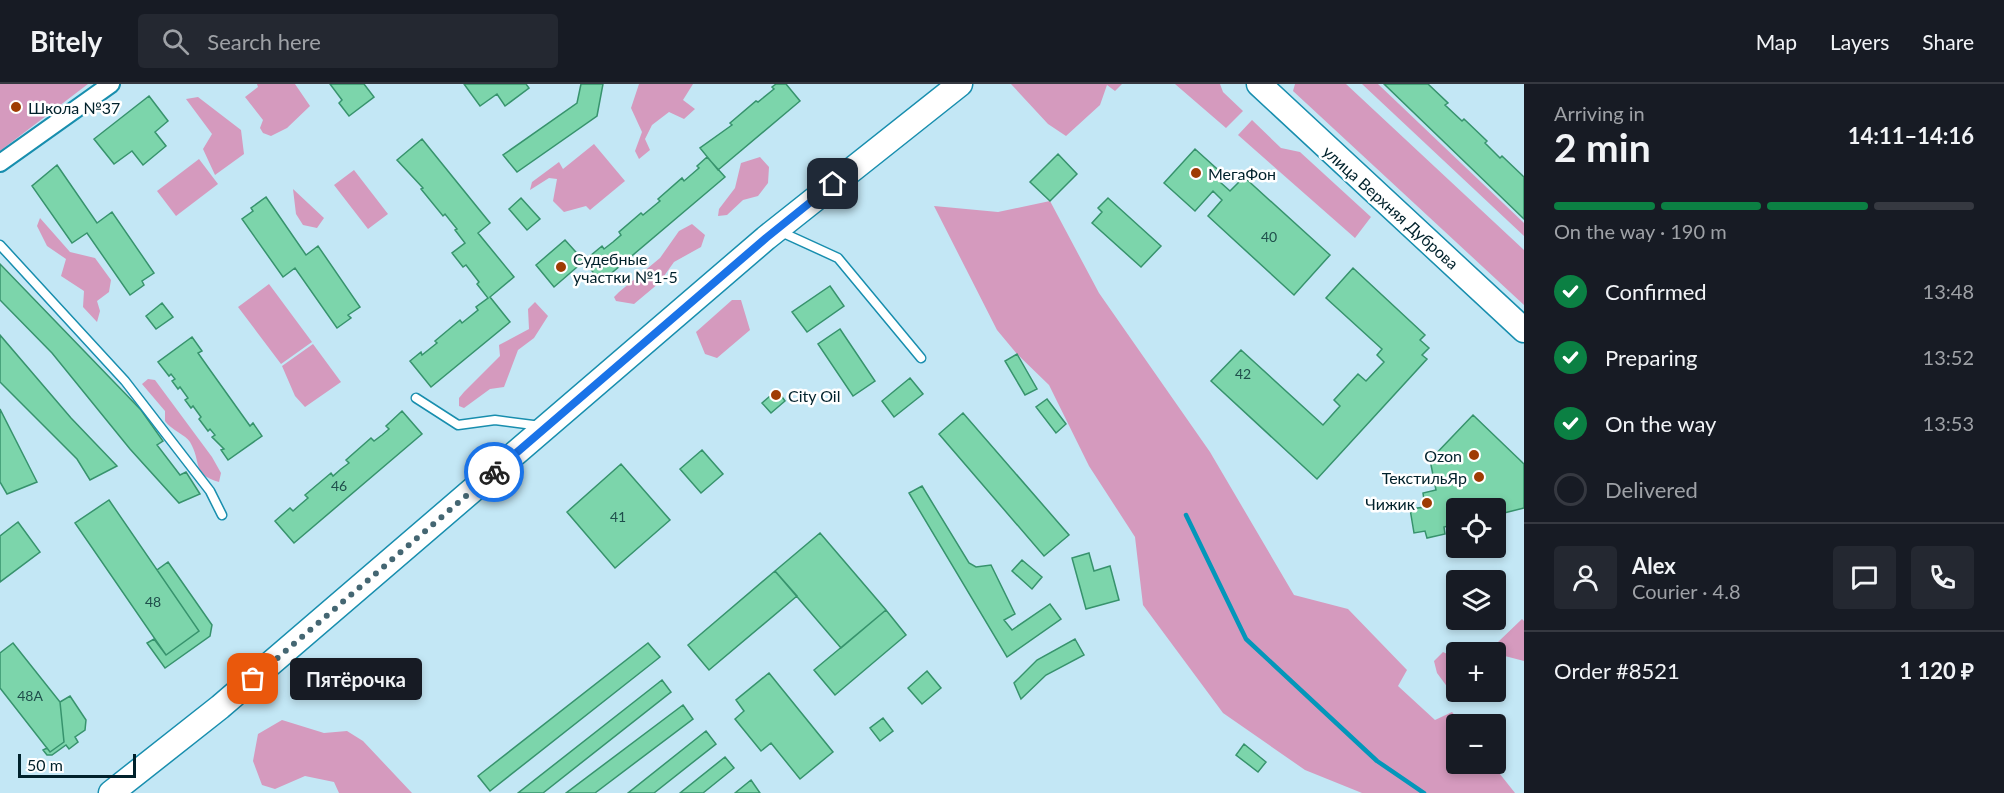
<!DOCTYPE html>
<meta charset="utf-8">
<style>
:root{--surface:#171b24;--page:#242831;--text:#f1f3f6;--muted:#9ea1a6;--line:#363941;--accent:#0b8043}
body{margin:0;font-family:Lato,sans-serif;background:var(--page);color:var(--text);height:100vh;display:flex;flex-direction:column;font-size:22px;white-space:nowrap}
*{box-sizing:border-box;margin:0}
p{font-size:20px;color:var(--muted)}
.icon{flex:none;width:33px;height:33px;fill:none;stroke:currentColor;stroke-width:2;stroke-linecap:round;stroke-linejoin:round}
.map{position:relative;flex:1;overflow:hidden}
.drawer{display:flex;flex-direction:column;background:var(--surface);width:480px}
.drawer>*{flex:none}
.controls{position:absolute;left:1446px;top:414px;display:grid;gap:12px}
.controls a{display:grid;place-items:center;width:60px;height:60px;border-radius:6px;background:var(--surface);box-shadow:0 3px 9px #0003;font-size:30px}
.scale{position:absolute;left:18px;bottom:15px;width:118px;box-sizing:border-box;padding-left:6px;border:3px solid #00212b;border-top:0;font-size:16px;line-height:21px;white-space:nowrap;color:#00212b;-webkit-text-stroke:4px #fff;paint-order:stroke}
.pin{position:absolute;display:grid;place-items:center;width:51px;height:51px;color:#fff;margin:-26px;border-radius:12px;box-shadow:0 3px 9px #0006}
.courier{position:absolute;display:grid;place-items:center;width:60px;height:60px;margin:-30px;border:4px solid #1a73e8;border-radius:50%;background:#fff;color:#222;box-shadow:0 2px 8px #0007}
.bubble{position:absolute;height:42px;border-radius:6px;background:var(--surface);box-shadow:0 3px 9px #0003;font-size:20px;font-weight:700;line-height:42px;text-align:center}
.summary em{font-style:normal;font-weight:700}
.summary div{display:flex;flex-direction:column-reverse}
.summary{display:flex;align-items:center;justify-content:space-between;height:102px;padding:0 30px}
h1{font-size:39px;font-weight:700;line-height:45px}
.bar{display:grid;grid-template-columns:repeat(4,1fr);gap:9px 6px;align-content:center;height:72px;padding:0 30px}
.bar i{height:8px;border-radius:4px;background:var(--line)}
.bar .active{background:var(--accent)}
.bar p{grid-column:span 4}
.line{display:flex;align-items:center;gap:15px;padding:0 30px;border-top:2px solid var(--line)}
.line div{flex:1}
.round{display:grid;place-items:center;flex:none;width:63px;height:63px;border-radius:6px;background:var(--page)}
ol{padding:0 30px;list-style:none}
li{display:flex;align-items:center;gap:18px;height:66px}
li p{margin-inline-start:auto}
li .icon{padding:6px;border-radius:50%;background:var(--accent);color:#fff;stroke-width:4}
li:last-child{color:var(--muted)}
li i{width:33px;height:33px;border:3px solid var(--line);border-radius:50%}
header{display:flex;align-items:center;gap:36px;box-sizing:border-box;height:84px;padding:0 30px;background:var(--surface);border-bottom:2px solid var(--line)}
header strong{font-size:28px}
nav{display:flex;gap:33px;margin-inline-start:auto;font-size:21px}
.search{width:420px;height:54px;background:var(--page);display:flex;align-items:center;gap:15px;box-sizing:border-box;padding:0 21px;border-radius:6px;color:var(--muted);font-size:22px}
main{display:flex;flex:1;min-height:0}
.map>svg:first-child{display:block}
.green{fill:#d59abe}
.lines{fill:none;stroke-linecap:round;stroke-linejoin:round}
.stream{stroke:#0397ba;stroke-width:4.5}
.building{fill:#7cd5ab;stroke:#37936d;stroke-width:1.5}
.lane-casing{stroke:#188eae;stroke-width:11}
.street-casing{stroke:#188eae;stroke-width:20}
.secondary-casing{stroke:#188eae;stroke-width:27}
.lane{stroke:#fff;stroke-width:8}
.street{stroke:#fff;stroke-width:16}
.secondary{stroke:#fff;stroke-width:24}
.done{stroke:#446672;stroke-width:6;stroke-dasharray:0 10.8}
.route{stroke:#1a73e8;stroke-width:8}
.poi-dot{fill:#9f3c04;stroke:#fff;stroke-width:2}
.labels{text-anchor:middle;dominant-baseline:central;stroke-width:5;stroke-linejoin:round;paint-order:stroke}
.number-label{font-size:14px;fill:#1f4e4b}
.poi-label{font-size:16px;fill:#00212b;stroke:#fff;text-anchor:start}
.street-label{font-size:16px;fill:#00212b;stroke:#fff}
</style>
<header>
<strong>Bitely</strong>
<div class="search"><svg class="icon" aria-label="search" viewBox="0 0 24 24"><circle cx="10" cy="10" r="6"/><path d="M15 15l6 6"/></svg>Search here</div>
<nav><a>Map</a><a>Layers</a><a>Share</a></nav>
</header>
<main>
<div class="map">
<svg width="1524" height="709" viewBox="0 0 1524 709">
<rect width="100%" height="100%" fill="#c3e7f5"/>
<path class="green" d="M0,0H88L0,67Z
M257,0H295L310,22L287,44L271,52L263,49L260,44L263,36L245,13L258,3Z
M639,0H693L683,16L695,25L684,35L669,28L652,41L645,55L650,66L639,75L635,67L642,48L631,24Z
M1011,0H1122L1115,7L1107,1L1100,21L1066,52L1048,40Z
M1175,0H1220L1223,8L1243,27L1226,44Z
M1295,0H1346L1524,166V221L1293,7Z
M1362,0H1378L1524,139V152Z
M198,13L241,46L244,70L215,91L203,65L212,50L186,15Z
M1252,36L1281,64L1300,68L1371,133L1355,154L1238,51Z
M594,60L625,97L590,126L586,122L564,128L553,117L557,95L549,94L530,106L532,98L559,78L563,85Z
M760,73L769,83L768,99L758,112L743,116L727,131L718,132L719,125L735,104L741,79Z
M199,75L218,100L176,132L157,107Z
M354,86L388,130L368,145L334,101Z
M293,105L324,134L317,144L303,141L296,130Z
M1050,117L1099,209L1210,368L1294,511L1348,525L1407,586L1398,602L1435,636L1452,628L1462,640H1456V680H1492L1515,709H1362L1305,686L1223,629L1143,521L1135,453L1089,382L1049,301L1017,270L997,246L934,122L998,128Z
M40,134L70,168L95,174L111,196L109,208L97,217L100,227L97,238L83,223L84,207L61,192L66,175L47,162L37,142Z
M692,140L705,151L701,163L674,178L659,199L634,220L616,217L614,213L619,208L660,174L679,147Z
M269,200L312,258L281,280L238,223Z
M732,216H741L750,246L717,274L705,270L696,248Z
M535,218L548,232L534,254L518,266L504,303L490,305L464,324L459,322V314L464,308L500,272L499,261L529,245L528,225Z
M313,260L341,298L305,323L295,312L282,282Z
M148,295L155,296L212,373L221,389L219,398C191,390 202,378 190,358C186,351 171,346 165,337V327L142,300Z
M1522,535L1524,537V577L1501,571L1498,558Z
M1443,568L1456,574V608H1472L1467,614L1454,612L1437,589L1434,577Z
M282,636L324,649L347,647L363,657L412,709H339L334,698L305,692L275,705L262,701L253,677L258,650Z"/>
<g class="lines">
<path class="stream" d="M1186,431L1246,555L1377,677L1424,709"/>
</g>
<path class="building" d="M330,0H364L374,13L349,32L339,19L342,16Z
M464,0H526L529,4L505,22L497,10L480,22Z
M581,0H603L597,32L517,88L503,71L577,19Z
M776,0H786L800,17L718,86L700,64L732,41L730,39L756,17L758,18L774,5L772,3Z
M1384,0H1428L1448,19L1445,21L1462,37L1464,35L1487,57L1485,59L1500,74L1502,72L1524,93V135Z
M149,12L168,37L155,48L166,62L143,81L132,67L114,80L94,55Z
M422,55L490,139L478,149L514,193L490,213L510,238L431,303L410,277L421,268L422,271L437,259L435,257L460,236L462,239L478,226L476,223L488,214L477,200L479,198L466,181L463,183L452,169L465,159L455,146L457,145L445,130L443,132L421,105L423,104L397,76Z
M1195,65L1226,93L1220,98L1230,107L1244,93L1330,171L1294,211L1208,132L1222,116L1213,107L1195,127L1164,99Z
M1058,70L1077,90L1050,117L1030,98Z
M707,73L725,93L601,198L584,177L602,162L604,165L613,158L621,151L619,148L641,129L643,131L660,117L658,115L682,94L684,97L699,84L697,82Z
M57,81L97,139L112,128L154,189L142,197L144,201L130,211L87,149L72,159L32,102Z
M266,113L306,171L318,162L360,223L348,231L351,234L337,244L295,184L283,193L242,135L253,127L251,124Z
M521,114L540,135L527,146L509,125Z
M1108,114L1161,162L1141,183L1092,139L1102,128L1098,124Z
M565,156L584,177L554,203L536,181Z
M0,180L141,326L163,357L157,361L180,391L186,388L200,410L179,419L130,365L52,269L0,216Z
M1353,184L1425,251L1420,256L1429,264L1422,271L1427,275L1317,395L1211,297L1241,266L1323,341L1340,322L1334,316L1358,290L1366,297L1384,278L1377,271L1382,265L1326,214Z
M830,202L844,222L807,248L792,228Z
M162,219L173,233L156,245L146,232Z
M840,245L875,297L853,312L818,260Z
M0,251L71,334L117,382L90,396L77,375L0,298Z
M192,253L202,267L198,269L210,286L250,342L253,339L262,352L228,376L221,366L224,365L212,353L215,351L210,345L208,347L199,335L201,333L193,322L191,324L185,316L188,314L180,303L178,305L172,297L175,295L171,290L169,292L158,278Z
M1017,270L1037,305L1025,311L1005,277Z
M910,294L923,310L894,333L882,317Z
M777,306L785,317L771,329L762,319Z
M1047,315L1066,340L1056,349L1036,323Z
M0,325L37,398L7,410L0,398Z
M402,327L422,350L294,459L275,437L290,424L293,427L301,420L308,414L305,411L331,389L333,392L341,385L349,379L346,376L371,354L374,357L382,351L389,345L386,342Z
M963,329L1069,451L1044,472L939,350Z
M1473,331L1524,380V424L1496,431V424H1456V440L1444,443L1445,450L1427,454L1425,447L1414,449L1410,425L1425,423L1423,409L1436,406L1430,376Z
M702,366L723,390L701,409L680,385Z
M621,380L670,436L615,484L567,428Z
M922,402L969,479L976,483L991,481L1015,530L1004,536L1012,546L1050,520L1061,535L1007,573L909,409Z
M109,416L199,547L166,571L75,439Z
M18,438L40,468L0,498V452Z
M820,449L886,526L841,564L775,487Z
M1089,469L1094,487L1110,482L1119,516L1086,525L1072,474Z
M1022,476L1042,493L1032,505L1012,487Z
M168,478L212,541L210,552L165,584L147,559L154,555L166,571L199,547L157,486Z
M775,487L797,512L709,586L688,561Z
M886,526L906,551L835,611L814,586Z
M1075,555L1084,571L1046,591L1021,615L1014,599L1037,576Z
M13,559L60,618L64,658L50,668L0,604V569Z
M648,559L660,573L490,707L478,692Z
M927,587L941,604L922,620L908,604Z
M769,589L833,668L800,695L771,659L761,667L735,635L744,627L736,616Z
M662,596L671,608L543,709H518Z
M70,612L86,636L85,646L75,653L78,658L69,665L66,661L52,671H47L43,666L47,664L50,668L64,658L60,618Z
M683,621L693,635L595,709H566Z
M883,634L893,647L880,657L870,644Z
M706,647L716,660L654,709H628Z
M1244,660L1266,678L1258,688L1236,671Z
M725,673L734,684L703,709H680Z
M751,696L760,709H735Z"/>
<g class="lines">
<defs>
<path id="lane" d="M779,147L838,174L921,274
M0,161L125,297L210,407L222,431
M416,314L458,341L495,336L541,342"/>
<path id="street" d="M0,79L111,0"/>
<path id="secondary" d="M1259,0L1524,246
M111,709L220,623L766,154L960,0"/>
</defs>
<use href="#lane" class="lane-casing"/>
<use href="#street" class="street-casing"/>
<use href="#secondary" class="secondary-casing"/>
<use href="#lane" class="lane"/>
<use href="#street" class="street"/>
<use href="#secondary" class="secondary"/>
</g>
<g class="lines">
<path class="done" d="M253,595L494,388"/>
<path class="route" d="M494,388L766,154L833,100"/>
</g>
<g class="poi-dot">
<circle cx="16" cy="23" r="6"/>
<circle cx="1196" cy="89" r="6"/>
<circle cx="561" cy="183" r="6"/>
<circle cx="776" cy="311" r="6"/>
<circle cx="1474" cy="371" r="6"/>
<circle cx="1479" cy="393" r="6"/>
<circle cx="1427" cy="419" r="6"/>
</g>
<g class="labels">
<g class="number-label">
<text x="1269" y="152">40</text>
<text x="1243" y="289">42</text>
<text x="339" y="401">46</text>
<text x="618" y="432">41</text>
<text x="153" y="517">48</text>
<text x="30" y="611">48А</text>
</g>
<g class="poi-label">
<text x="28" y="23">Школа №37</text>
<text x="1208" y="89">МегаФон</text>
<text x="573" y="174">Судебные<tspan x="573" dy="18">участки №1-5</tspan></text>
<text x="788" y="311">City Oil</text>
<text x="1462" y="371" text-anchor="end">Ozon</text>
<text x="1467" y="393" text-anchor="end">ТекстильЯр</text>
<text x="1415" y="419" text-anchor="end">Чижик</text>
</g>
<g class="street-label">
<text transform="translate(1391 123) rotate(42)">улица Верхняя Дуброва</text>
</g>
</g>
</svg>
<div class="controls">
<a><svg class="icon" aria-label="locate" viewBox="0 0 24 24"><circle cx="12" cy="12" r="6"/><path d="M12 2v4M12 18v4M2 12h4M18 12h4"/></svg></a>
<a><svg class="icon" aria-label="layers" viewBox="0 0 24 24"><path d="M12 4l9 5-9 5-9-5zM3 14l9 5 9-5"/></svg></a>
<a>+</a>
<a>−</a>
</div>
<div class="scale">50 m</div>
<div class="pin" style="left:253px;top:595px;background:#ea580c"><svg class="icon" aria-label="bag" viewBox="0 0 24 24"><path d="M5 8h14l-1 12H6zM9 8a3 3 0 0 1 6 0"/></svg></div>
<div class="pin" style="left:833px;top:100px;background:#1f2937"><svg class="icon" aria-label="home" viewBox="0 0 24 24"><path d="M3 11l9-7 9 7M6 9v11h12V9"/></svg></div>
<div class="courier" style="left:494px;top:388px"><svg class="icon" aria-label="bike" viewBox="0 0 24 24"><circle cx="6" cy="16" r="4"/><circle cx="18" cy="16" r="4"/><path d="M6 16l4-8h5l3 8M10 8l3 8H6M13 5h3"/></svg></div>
<div class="bubble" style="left:290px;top:574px;width:132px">Пятёрочка</div>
</div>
<section class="drawer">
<div class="summary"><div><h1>2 min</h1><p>Arriving in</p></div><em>14:11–14:16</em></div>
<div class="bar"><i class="active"></i><i class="active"></i><i class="active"></i><i></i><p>On the way · 190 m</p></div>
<ol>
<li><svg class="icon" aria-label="check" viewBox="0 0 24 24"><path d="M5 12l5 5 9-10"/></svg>Confirmed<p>13:48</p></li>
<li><svg class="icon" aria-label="check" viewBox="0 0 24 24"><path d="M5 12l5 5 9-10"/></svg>Preparing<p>13:52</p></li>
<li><svg class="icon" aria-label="check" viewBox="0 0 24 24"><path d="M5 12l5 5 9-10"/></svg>On the way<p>13:53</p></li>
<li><i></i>Delivered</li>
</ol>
<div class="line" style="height:108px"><a class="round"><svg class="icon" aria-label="person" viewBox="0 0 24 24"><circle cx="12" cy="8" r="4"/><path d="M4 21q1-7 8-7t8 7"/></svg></a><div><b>Alex</b><p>Courier · 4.8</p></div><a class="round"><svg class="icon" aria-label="chat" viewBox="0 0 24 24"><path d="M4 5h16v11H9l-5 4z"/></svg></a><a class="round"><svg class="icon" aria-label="phone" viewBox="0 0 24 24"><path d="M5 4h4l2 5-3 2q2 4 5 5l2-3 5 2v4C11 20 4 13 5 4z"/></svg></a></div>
<div class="line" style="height:78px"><div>Order #8521</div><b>1 120 ₽</b></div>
</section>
</main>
